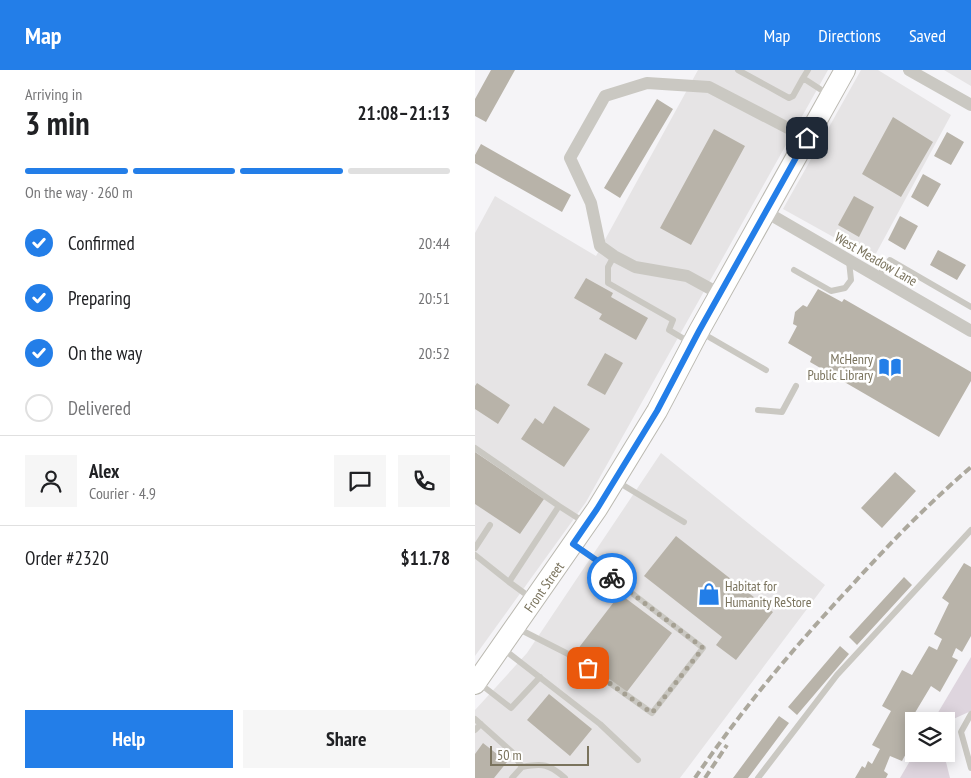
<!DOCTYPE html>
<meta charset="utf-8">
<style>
:root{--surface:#fff;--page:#f6f6f6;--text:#202124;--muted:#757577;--line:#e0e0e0;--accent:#237ee8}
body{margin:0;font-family:"PT Sans Narrow",sans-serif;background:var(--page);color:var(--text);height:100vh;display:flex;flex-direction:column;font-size:19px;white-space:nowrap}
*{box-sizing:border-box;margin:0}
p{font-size:16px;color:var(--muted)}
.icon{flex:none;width:28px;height:28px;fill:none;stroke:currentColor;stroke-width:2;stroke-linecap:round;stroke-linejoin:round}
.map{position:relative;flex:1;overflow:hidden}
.drawer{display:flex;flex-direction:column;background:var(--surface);width:475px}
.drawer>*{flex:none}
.fabs{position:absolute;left:430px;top:642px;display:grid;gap:10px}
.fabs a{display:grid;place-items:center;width:50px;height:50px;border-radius:0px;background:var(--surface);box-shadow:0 2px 12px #0003;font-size:25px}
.scale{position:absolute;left:15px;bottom:12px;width:99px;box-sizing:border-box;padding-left:5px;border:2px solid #7a735d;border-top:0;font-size:14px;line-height:18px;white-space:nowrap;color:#7a735d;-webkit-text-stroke:4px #fff;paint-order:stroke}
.pin{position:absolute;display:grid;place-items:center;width:42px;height:42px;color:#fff;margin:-21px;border-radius:10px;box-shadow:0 2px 8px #0006}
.courier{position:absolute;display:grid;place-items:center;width:50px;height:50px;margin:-25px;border:4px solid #237ee8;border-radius:50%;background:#fff;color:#222;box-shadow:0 1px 6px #0007}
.headline em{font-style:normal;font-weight:700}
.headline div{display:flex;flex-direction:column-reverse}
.headline{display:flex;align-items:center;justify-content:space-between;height:85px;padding:0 25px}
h1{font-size:32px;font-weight:700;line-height:38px}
.bar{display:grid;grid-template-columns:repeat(4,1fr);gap:8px 5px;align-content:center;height:60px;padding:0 25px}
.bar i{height:6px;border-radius:4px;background:var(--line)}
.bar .current{background:var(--accent)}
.bar p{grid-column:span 4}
.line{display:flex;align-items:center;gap:12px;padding:0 25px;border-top:1px solid var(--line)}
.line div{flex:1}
.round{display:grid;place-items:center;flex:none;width:52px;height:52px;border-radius:0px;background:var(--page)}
ol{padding:0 25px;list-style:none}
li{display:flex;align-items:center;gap:15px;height:55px}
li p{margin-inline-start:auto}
li .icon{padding:5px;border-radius:50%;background:var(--accent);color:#fff;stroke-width:4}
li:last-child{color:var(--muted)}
li i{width:28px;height:28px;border:2px solid var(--line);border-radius:50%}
.primary-button{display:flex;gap:10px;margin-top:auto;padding:10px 25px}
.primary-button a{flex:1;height:58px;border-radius:0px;background:var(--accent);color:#fff;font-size:20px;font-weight:700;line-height:58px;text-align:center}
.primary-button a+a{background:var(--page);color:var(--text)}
header{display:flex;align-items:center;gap:30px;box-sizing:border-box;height:70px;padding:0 25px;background:var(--accent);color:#fff}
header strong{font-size:24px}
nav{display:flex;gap:28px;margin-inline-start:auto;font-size:18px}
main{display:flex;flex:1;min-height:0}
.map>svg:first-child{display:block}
.built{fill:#e6e4e5}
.green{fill:#ded5de}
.building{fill:#b8b3a9}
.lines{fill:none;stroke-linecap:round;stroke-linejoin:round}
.primary-casing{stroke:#bbb9b1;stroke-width:22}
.lane{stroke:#cac8c2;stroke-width:6}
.street{stroke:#cac8c2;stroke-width:12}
.primary{stroke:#fff;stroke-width:20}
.rail{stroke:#aca89d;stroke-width:4;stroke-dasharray:8 4;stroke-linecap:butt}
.done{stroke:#a5a093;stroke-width:5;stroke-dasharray:0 9}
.route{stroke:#237ee8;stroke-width:6}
.labels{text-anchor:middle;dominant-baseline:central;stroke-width:5;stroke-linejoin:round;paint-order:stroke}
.street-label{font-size:14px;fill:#7a735d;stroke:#fff}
.poi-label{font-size:14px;fill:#7a735d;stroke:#fff;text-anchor:end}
</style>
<header>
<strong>Map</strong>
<nav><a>Map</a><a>Directions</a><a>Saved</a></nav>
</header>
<main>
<section class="drawer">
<div class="headline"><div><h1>3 min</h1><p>Arriving in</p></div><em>21:08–21:13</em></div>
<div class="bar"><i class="current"></i><i class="current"></i><i class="current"></i><i></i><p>On the way · 260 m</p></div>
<ol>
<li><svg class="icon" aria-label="check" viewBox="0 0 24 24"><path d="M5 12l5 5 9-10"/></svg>Confirmed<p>20:44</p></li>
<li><svg class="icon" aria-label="check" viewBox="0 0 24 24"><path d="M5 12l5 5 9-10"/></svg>Preparing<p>20:51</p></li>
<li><svg class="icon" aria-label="check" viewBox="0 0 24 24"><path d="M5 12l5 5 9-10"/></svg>On the way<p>20:52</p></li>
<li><i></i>Delivered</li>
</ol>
<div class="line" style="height:90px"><a class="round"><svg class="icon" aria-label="person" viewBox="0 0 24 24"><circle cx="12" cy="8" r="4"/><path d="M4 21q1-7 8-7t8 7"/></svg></a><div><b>Alex</b><p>Courier · 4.9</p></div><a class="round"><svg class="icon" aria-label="chat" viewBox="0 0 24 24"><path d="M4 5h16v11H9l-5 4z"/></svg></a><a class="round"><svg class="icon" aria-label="phone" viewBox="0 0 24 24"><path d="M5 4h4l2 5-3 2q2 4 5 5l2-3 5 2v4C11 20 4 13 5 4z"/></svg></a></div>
<div class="line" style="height:65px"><div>Order #2320</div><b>$11.78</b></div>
<div class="primary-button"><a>Help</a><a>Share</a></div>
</section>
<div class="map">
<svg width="496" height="708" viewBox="0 0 496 708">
<rect width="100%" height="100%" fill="#f5f4f7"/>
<path class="built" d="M223,0H353L111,432L0,586V163L20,126L121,186Z
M386,0H403L476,45L398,189L308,139Z
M469,0H496V16Z
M186,383L350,515L205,708H0V640L52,583Z"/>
<path class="green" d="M496,587V641L474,651L471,655V651H458Z
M439,684H469L475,708H425Z"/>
<path class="building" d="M16,0H40L11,52L0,46V29Z
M182,29L198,39L145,128L129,118Z
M418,47L458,72L426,127L387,104Z
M239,59L270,76L216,175L185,158Z
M472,62L489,72L476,95L459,86Z
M6,74L96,125L87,142L0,93V85Z
M448,104L466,114L453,137L436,127Z
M379,126L399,137L384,167L363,155Z
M425,146L443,156L430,180L413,170Z
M463,180L491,195L482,210L455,195Z
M111,208L138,223L136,227L173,248L161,270L124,249L127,244L99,228Z
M343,219L367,232L369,229L496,302V311L464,367L335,292L337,287L313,273L322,256L318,254L320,242L328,235L332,237Z
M130,283L148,293L130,325L112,315Z
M2,313L35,335L23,354L0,339V316Z
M79,336L115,359L89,397L46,369L60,348L68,354Z
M0,382L69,429L45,464L0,434Z
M420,402L441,421L407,458L386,438Z
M201,466L298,542L261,590L241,575L247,567L169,506Z
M489,493L496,497V566L487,582L481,578L477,587L483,590L465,622L456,616L435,651L439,653V669L427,691L415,686L409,701L413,704L411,708H380L387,696L390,698L393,691L397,694L405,679L397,675L416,641L407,636L427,600L437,605L454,576L462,580L467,569L459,564L474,533L467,528Z
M429,507L437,515L382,575L374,567Z
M145,524L197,563L151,623L99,584Z
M365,576L374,584L322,645L313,637Z
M74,624L117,659L95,686L52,650Z
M304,646L314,653L273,708H258Z
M8,673L32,692L19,708H0V684Z"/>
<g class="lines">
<defs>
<path id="primary" d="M0,614L122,439L182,341L224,261L370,0"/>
</defs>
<use href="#primary" class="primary-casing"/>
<path class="lane" d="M263,0L314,28L318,26L328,8L354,25
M328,8L333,0
M139,186L133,197V213L198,250L194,260L216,273
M319,200L356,221L370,218L376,210L374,191
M403,207L415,190L496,237
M227,263L291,300
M283,340L307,342L321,316
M0,378L84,436
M143,412L209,452
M0,478L15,455
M0,485L34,512
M56,528L34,512L84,436L109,452
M42,558L97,586L177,643L228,578L127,500L124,492L99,475
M27,578L125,654L163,690
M4,613L36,638L65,607
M496,644L486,662L496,698
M0,649L37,682L47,697L37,708
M0,660L6,654
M47,697C68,693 74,694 90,708
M283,708L362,605L496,460"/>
<path class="street" d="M434,0L496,35
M291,142L496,261
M245,224L212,206L160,197L139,186L125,176L116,133L95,88L130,26L172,13L234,17L332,68"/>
<use href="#primary" class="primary"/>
<path class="rail" d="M220,708C267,639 321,575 378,514C415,473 454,433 496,397
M230,708L252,675"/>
</g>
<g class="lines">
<path class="done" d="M113,598L177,643L228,578L137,508"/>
<path class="route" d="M137,508L127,500L124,492L98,474L122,439L182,341L224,261L332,68"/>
</g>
<defs>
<symbol id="library-bare" viewBox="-9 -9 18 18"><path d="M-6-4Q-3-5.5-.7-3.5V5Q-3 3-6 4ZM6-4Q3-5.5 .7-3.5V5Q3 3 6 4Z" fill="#237ee8" stroke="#fff" stroke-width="2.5" paint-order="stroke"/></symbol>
<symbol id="shop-bare" viewBox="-9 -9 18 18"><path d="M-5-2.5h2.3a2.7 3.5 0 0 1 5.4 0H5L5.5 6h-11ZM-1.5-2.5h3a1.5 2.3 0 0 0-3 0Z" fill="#237ee8" stroke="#fff" stroke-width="2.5" paint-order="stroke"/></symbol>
</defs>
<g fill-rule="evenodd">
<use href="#library-bare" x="399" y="281" width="32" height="32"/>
<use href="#shop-bare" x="218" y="508" width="32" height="32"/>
</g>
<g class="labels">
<g class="street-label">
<text transform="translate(401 189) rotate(30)">West Meadow Lane</text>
<text transform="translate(69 517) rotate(-55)">Front Street</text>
</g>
<g class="poi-label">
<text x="398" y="289">McHenry<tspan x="398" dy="16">Public Library</tspan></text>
<text x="250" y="516" text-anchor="start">Habitat for<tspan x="250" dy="16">Humanity ReStore</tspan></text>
</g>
</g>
</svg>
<div class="fabs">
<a><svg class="icon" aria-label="layers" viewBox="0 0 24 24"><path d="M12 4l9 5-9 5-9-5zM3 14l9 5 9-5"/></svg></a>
</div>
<div class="scale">50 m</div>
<div class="pin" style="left:113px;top:598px;background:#ea580c"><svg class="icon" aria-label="bag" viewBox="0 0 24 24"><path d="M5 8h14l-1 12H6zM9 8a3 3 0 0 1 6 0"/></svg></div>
<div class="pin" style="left:332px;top:68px;background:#1f2937"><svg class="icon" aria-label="home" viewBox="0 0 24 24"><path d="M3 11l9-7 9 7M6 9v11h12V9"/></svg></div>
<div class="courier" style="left:137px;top:508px"><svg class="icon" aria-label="bike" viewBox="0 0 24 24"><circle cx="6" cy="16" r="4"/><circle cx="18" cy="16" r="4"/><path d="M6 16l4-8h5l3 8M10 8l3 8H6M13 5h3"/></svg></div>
</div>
</main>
